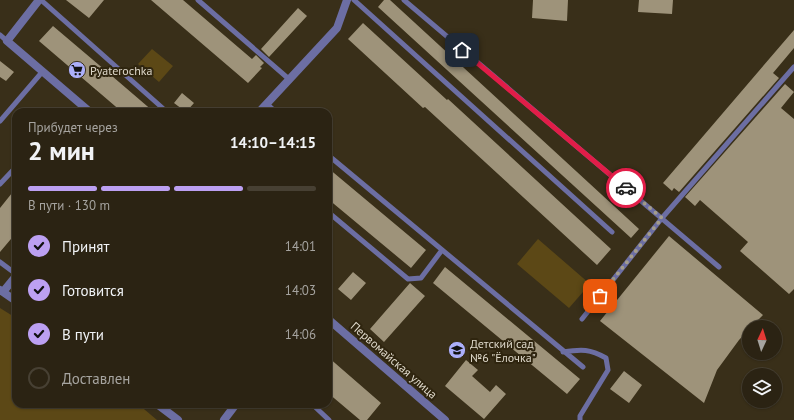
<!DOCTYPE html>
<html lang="ru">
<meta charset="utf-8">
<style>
:root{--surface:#2b2313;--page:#332b1c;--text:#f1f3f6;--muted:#a6a4a0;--line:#474033;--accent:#bca0f2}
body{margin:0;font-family:"PT Sans",sans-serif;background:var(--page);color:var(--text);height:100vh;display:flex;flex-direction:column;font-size:15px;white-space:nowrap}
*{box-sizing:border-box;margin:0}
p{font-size:13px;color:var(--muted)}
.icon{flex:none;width:22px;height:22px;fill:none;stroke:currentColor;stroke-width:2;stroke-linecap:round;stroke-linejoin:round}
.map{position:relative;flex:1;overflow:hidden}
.drawer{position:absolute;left:12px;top:108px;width:320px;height:300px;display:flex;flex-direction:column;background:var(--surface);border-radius:12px;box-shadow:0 1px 3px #0004,0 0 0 1px var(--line)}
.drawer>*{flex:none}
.needle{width:26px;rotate:4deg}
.buttons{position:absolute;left:742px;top:320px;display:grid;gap:8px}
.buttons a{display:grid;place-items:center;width:40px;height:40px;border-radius:50%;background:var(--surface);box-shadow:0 1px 3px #0004,0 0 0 1px var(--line);font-size:20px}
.pin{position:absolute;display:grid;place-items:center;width:34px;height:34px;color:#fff;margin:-17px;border-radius:8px;box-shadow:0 2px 6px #0006}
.courier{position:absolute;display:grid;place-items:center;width:40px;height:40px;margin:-20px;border:3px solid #e11d48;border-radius:50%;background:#fff;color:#222;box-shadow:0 1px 5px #0007}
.overview em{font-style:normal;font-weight:800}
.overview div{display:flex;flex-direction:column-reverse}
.overview{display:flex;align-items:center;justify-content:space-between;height:68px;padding:0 16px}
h1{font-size:26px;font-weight:800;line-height:30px}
.bar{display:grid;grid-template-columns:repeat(4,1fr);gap:6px 4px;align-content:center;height:48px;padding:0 16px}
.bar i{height:5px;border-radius:3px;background:var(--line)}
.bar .active{background:var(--accent)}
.bar p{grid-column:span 4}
ol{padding:0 16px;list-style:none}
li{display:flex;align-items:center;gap:12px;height:44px}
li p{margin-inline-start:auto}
li .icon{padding:4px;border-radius:50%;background:var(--accent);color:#111;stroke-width:4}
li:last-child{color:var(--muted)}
li i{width:22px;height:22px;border:2px solid var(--line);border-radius:50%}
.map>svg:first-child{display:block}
.green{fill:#5c4816}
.building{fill:#9e937a}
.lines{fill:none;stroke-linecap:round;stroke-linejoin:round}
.lane{stroke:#6c6ea3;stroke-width:5}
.street{stroke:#6c6ea3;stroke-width:8}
.done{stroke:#a49d8c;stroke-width:4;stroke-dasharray:0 7.2}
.route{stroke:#e11d48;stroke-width:5}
.labels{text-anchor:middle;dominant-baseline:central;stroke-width:4;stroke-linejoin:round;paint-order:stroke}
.poi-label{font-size:12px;fill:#ded8ca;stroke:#2f250f;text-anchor:start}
.street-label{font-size:12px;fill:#ded8ca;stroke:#2f250f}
</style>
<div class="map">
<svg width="794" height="420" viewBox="0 0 794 420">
<rect width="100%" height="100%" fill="#392f19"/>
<path class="green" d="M152,49L173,66L159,82L138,64Z
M538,239L590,284L569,308L517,264Z
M0,308L16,318V404H138L157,420H0Z"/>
<path class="building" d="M66,0H104L89,18Z
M151,0H183L252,59L256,55L264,63L260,67L262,68L248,83Z
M384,0H390L639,229L631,238L378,7Z
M533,0H568L567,21L532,18Z
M639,0H673L672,14L638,12Z
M298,8L307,16L269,57L261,49Z
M363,23L447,100L448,99L611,249L597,265L425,107L423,108L348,39Z
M53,26L112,76L154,112H122L39,41Z
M794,30V48L773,73L779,78L679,192L674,188L672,191L663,183Z
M0,61L14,72L6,81L0,77Z
M785,84L794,92L781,108L794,119V289L789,294L740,251L748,242L700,200L695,206L685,197Z
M182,93L194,103L186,112L174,103Z
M328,168L426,250L411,268L328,199Z
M16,188V233L0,252V208Z
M669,236L763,315L751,327H749V329L739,340L717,370L704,403L600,321Z
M445,267L580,379L567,394L433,283Z
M353,272L366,283L351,300L338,289Z
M410,283L425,296L384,342L370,329Z
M328,357L381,403L367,420H360L328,393Z
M466,360L478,370L472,376L490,392L496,385L506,394L484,419L445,386Z
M624,371L642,385L629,403L610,389Z"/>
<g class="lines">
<path class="lane" d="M41,0L167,112
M198,0L290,80
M354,0L612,232
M404,0L719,267
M0,35L7,41
M267,104L276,112
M0,121L43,71
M328,155L583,367
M0,184L16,167
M328,212L408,279L421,278L442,250
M0,262L16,274
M582,319L662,218L794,67
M563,352C582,349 590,349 606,358L608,370L580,416V420
M312,404L329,420"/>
<path class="street" d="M39,0L7,41L90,112
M259,112L337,28L347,0
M0,290L16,301
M3,292L16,276
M328,319L445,420
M157,404L178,420
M224,420L236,404"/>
</g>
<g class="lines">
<path class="done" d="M600,296L662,218L626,188"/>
<path class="route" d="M462,50L626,188"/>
</g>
<defs>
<symbol id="supermarket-disc" viewBox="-11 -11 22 22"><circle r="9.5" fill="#acaffb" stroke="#2f250f"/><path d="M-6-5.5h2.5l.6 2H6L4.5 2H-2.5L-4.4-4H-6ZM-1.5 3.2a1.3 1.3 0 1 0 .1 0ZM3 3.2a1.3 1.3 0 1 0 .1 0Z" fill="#111"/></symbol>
<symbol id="school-disc" viewBox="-11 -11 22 22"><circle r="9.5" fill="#acaffb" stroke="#2f250f"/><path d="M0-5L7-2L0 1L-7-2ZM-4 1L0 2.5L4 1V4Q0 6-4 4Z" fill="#111"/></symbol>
</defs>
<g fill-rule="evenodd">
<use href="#supermarket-disc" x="67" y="60" width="20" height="20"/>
<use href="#school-disc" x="447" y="340" width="20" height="20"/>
</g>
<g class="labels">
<g class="poi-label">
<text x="90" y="70">Pyaterochka</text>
<text x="470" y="343">Детский сад<tspan x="470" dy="14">№6 "Ёлочка"</tspan></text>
</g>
<g class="street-label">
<text transform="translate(394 360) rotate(41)">Первомайская улица</text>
</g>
</g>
</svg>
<div class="buttons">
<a><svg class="needle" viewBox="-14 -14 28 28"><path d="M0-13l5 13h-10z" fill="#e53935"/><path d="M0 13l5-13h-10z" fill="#a6a4a0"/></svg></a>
<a><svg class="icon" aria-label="layers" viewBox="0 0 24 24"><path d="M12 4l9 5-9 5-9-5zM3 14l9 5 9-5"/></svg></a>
</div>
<div class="pin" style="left:600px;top:296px;background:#ea580c"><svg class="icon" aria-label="bag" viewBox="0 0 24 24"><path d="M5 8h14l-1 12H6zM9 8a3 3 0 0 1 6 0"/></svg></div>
<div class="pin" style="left:462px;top:50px;background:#1f2937"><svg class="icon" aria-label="home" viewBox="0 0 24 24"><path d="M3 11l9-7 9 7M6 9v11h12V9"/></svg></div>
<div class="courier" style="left:626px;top:188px"><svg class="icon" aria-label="car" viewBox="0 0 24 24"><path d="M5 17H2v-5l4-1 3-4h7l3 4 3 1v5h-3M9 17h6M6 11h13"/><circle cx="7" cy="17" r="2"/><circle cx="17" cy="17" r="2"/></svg></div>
<section class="drawer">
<div class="overview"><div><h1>2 мин</h1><p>Прибудет через</p></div><em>14:10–14:15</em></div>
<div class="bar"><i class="active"></i><i class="active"></i><i class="active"></i><i></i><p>В пути · 130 m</p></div>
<ol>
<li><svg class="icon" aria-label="check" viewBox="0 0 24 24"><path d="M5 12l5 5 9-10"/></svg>Принят<p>14:01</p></li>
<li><svg class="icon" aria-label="check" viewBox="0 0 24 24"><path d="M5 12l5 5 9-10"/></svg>Готовится<p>14:03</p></li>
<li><svg class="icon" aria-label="check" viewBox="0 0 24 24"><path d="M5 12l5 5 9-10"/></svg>В пути<p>14:06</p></li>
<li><i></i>Доставлен</li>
</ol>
</section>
</div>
